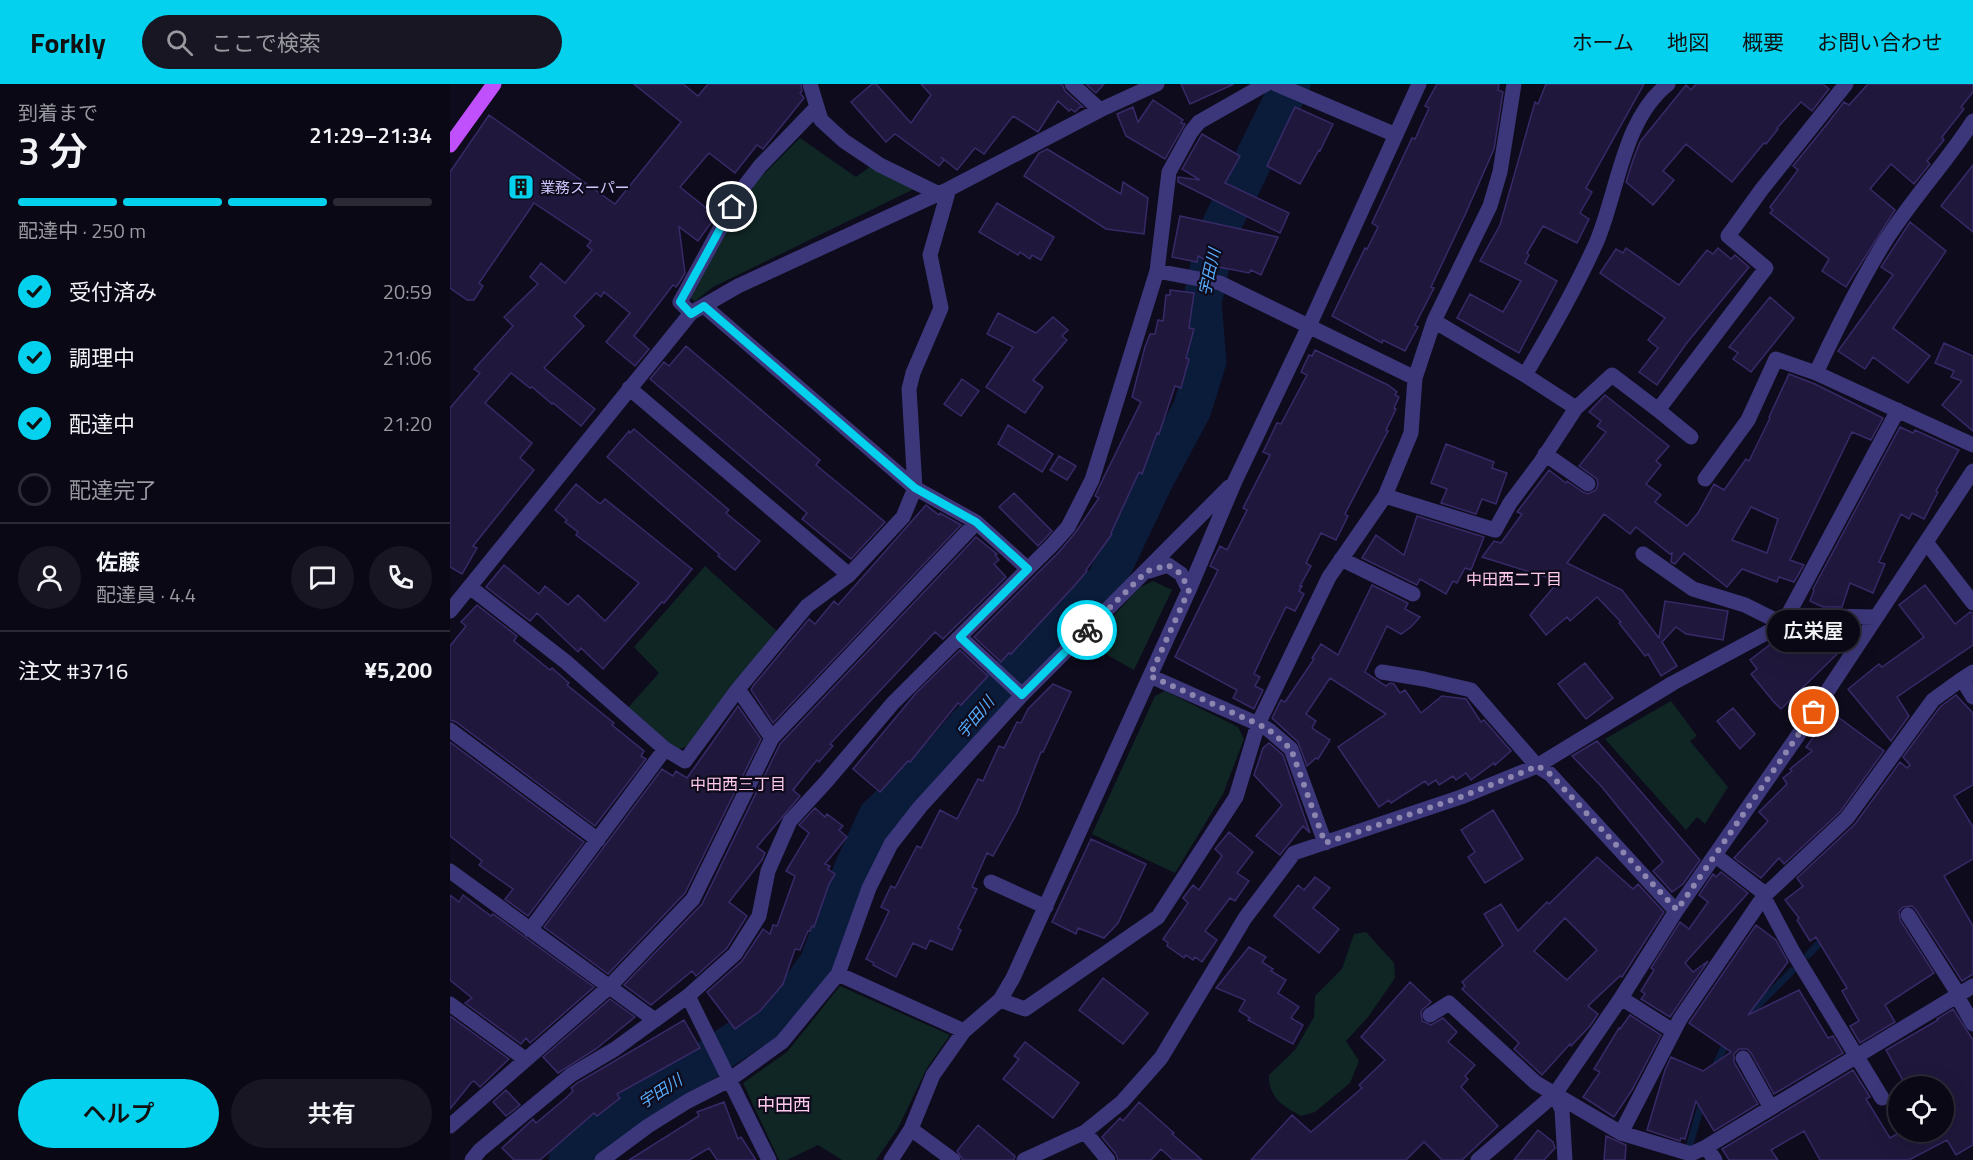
<!DOCTYPE html>
<html lang="ja">
<meta charset="utf-8">
<style>
:root{--surface:#0a0815;--page:#181622;--text:#f1f3f6;--muted:#999aa0;--line:#2a2934;--accent:#04d1ed}
body{margin:0;font-family:"Titillium Web","Noto Sans JP",sans-serif;background:var(--page);color:var(--text);height:100vh;display:flex;flex-direction:column;font-size:22px;white-space:nowrap}
*{box-sizing:border-box;margin:0}
p{font-size:20px;color:var(--muted)}
.icon{flex:none;width:33px;height:33px;fill:none;stroke:currentColor;stroke-width:2;stroke-linecap:round;stroke-linejoin:round}
.map{position:relative;flex:1;overflow:hidden}
.sheet{display:flex;flex-direction:column;background:var(--surface);width:450px}
.sheet>*{flex:none}
.controls{position:absolute;left:1438px;top:992px;display:grid;gap:12px}
.controls a{display:grid;place-items:center;width:66px;height:66px;border-radius:50%;background:var(--surface);box-shadow:0 6px 24px #0002,0 0 0 2px var(--line);font-size:30px}
.pin{position:absolute;display:grid;place-items:center;width:51px;height:51px;color:#fff;margin:-26px;border:3px solid #fff;border-radius:50%;box-shadow:0 2px 6px #0007}
.courier{position:absolute;display:grid;place-items:center;width:60px;height:60px;margin:-30px;border:4px solid #04d1ed;border-radius:50%;background:#fff;color:#222;box-shadow:0 2px 8px #0007}
.bubble{position:absolute;height:42px;border-radius:21px;background:var(--surface);box-shadow:0 6px 24px #0002,0 0 0 2px var(--line);font-size:20px;font-weight:600;line-height:42px;text-align:center}
.head em{font-style:normal;font-weight:600}
.head div{display:flex;flex-direction:column-reverse}
.head{display:flex;align-items:center;justify-content:space-between;height:102px;padding:0 18px}
h1{font-size:39px;font-weight:600;line-height:45px}
.bar{display:grid;grid-template-columns:repeat(4,1fr);gap:9px 6px;align-content:center;height:72px;padding:0 18px}
.bar i{height:8px;border-radius:4px;background:var(--line)}
.bar .selected{background:var(--accent)}
.bar p{grid-column:span 4}
.line{display:flex;align-items:center;gap:15px;padding:0 18px;border-top:2px solid var(--line)}
.line div{flex:1}
.round{display:grid;place-items:center;flex:none;width:63px;height:63px;border-radius:32px;background:var(--page)}
ol{padding:0 18px;list-style:none}
li{display:flex;align-items:center;gap:18px;height:66px}
li p{margin-inline-start:auto}
li .icon{padding:6px;border-radius:50%;background:var(--accent);color:#111;stroke-width:4}
li:last-child{color:var(--muted)}
li i{width:33px;height:33px;border:3px solid var(--line);border-radius:50%}
.button{display:flex;gap:12px;margin-top:auto;padding:12px 18px}
.button a{flex:1;height:69px;border-radius:36px;background:var(--accent);color:#111;font-size:24px;font-weight:600;line-height:69px;text-align:center}
.button a+a{background:var(--page);color:var(--text)}
header{display:flex;align-items:center;gap:36px;box-sizing:border-box;height:84px;padding:0 30px;background:var(--accent);color:#111}
header strong{font-size:28px}
nav{display:flex;gap:33px;margin-inline-start:auto;font-size:21px}
.search{width:420px;height:54px;background:var(--page);display:flex;align-items:center;gap:15px;box-sizing:border-box;padding:0 21px;border-radius:33px;color:var(--muted);font-size:22px}
main{display:flex;flex:1;min-height:0}
.map>svg:first-child{display:block}
.green{fill:#0f2625}
.lines{fill:none;stroke-linecap:round;stroke-linejoin:round}
.stream{stroke:#0b1c3b;stroke-width:7}
.river{stroke:#0b1c3b;stroke-width:39}
.building{fill:#20183c;stroke:#382a68;stroke-width:1.5;fill-rule:evenodd}
.minor{stroke:#3b377a;stroke-width:15}
.major{stroke:#bf50fc;stroke-width:15}
.done{stroke:#8b85af;stroke-width:6;stroke-dasharray:0 10.8}
.route{stroke:#04d1ed;stroke-width:8}
.labels{text-anchor:middle;dominant-baseline:central;stroke-width:4.5;stroke-linejoin:round;paint-order:stroke}
.poi-label{font-size:15px;fill:#cec7fe;stroke:#0e0b1c;text-anchor:start}
.water-label{font-size:16px;font-style:italic;fill:#57adfc;stroke:#0e0b1c}
.neighbourhood-label{font-size:16px;fill:#fec9ea;stroke:#0e0b1c}
.quarter-label{font-size:18px;fill:#fec9ea;stroke:#0e0b1c}
</style>
<header>
<strong>Forkly</strong>
<div class="search"><svg class="icon" aria-label="search" viewBox="0 0 24 24"><circle cx="10" cy="10" r="6"/><path d="M15 15l6 6"/></svg>ここで検索</div>
<nav><a>ホーム</a><a>地図</a><a>概要</a><a>お問い合わせ</a></nav>
</header>
<main>
<section class="sheet">
<div class="head"><div><h1>3 分</h1><p>到着まで</p></div><em>21:29–21:34</em></div>
<div class="bar"><i class="selected"></i><i class="selected"></i><i class="selected"></i><i></i><p>配達中 · 250 m</p></div>
<ol>
<li><svg class="icon" aria-label="check" viewBox="0 0 24 24"><path d="M5 12l5 5 9-10"/></svg>受付済み<p>20:59</p></li>
<li><svg class="icon" aria-label="check" viewBox="0 0 24 24"><path d="M5 12l5 5 9-10"/></svg>調理中<p>21:06</p></li>
<li><svg class="icon" aria-label="check" viewBox="0 0 24 24"><path d="M5 12l5 5 9-10"/></svg>配達中<p>21:20</p></li>
<li><i></i>配達完了</li>
</ol>
<div class="line" style="height:108px"><a class="round"><svg class="icon" aria-label="person" viewBox="0 0 24 24"><circle cx="12" cy="8" r="4"/><path d="M4 21q1-7 8-7t8 7"/></svg></a><div><b>佐藤</b><p>配達員 · 4.4</p></div><a class="round"><svg class="icon" aria-label="chat" viewBox="0 0 24 24"><path d="M4 5h16v11H9l-5 4z"/></svg></a><a class="round"><svg class="icon" aria-label="phone" viewBox="0 0 24 24"><path d="M5 4h4l2 5-3 2q2 4 5 5l2-3 5 2v4C11 20 4 13 5 4z"/></svg></a></div>
<div class="line" style="height:78px"><div>注文 #3716</div><b>¥5,200</b></div>
<div class="button"><a>ヘルプ</a><a>共有</a></div>
</section>
<div class="map">
<svg width="1523" height="1076" viewBox="0 0 1523 1076">
<rect width="100%" height="100%" fill="#0e0b1c"/>
<path class="green" d="M350,54L406,93L421,82L464,105L263,203L244,218L240,212L302,102Z
M255,482L328,548L237,662L227,666L176,626L209,589L184,563Z
M703,497L722,506L684,586L638,560L689,504Z
M715,607L788,643L794,655L773,710L725,789L642,750L705,612Z
M1221,617L1247,652L1240,657L1278,703L1255,740L1247,733L1236,746L1155,655Z
M916,848L944,879L945,894L918,933L896,957L909,977L900,999L865,1028L851,1032C833,1022 818,1013 819,991L845,966L864,933L865,912L892,885L904,850Z
M390,902L500,951L477,984L448,1044L426,1076H392L368,1061L337,1076H329L293,999L337,968Z"/>
<g class="lines">
<path class="stream" d="M1358,871L1375,853
M1293,936L1342,887
M1264,985L1277,957
M1240,1060L1252,1018"/>
<path class="river" d="M118,1076L144,1050L336,924L369,879L403,786L428,732L493,670L564,587L656,497L704,396L742,325L757,277L752,218L767,150L841,0"/>
</g>
<path class="building" d="M184,0H233L248,12L258,0H351L352,7L350,9L354,14L313,65L307,61L285,89L259,69L230,103L266,132L248,157L229,143L235,189L229,199L226,203L223,201L184,252L199,265L185,282L156,258L180,229L154,208L151,213L146,209L124,232L134,242L94,284L145,325L131,342L103,319L102,320L82,303L80,304L61,289L35,319L82,359L70,374L84,386L23,462L27,464L12,490L0,483V324L30,289L24,285L63,242L54,233L88,200L80,193L91,179L115,199L142,166L137,162L141,157L84,119L29,199L33,202L24,216H17L0,204V88L39,31L165,120L231,38Z
M422,0H426L461,39L481,11L471,0H612L615,7L633,23H630L625,28L621,25L619,27L608,17L588,48L563,32L534,70L525,64L507,86L491,73L494,76L489,82L445,50L436,58L401,18Z
M636,0H654L646,9Z
M731,0H784L740,20Z
M987,0H1049L1048,6L1053,8L1044,65L1015,131L981,203L984,204L965,241L968,243L955,267L933,256L932,259L882,232L915,164L917,165L928,143L922,139L962,54L965,55L979,24L975,22Z
M1096,0H1194L1136,104L1142,108L1130,129L1139,135L1127,159L1093,142L1077,169L1079,171L1075,179L1107,197L1069,269L1007,234L1020,210L1053,228L1071,197L1030,177L1050,141L1085,18L1088,20Z
M1246,0H1373L1379,5L1362,27L1351,18L1327,44L1328,45L1316,60L1314,59L1282,98L1236,60L1213,87L1224,96L1203,121L1176,98L1183,76L1190,58L1236,1L1241,6Z
M1418,0H1523V8L1511,23L1514,25L1492,53L1494,56L1477,77L1480,80L1464,100L1441,80L1420,105L1445,126L1396,203L1372,187L1379,175L1320,129L1323,126L1320,123L1348,86L1343,82L1377,40L1394,18L1399,21Z
M703,16L733,36L731,39L735,40L715,75L676,52L667,30L683,23L688,38Z
M845,23L883,40L870,67L869,66L850,100L817,82Z
M752,50L790,72L775,99L839,129L830,149L728,98V93L750,96L732,85Z
M597,65L671,110L673,98L698,114L694,150L656,145L574,92L589,69Z
M1523,81V148L1491,122Z
M547,119L604,153L591,176L582,171L580,175L570,168L568,171L529,148Z
M730,132L828,153L811,191L801,186L799,189L769,183L748,172L747,178L722,173Z
M1460,138L1496,167L1443,244L1480,272L1458,299L1423,273L1415,285L1388,267L1443,191L1431,183Z
M1176,164L1229,201L1257,166L1263,170L1268,164L1281,175L1285,171L1299,183L1236,260L1207,301L1189,288L1208,264L1198,256L1215,234L1150,189L1166,165L1173,169Z
M720,206L744,209L739,244L744,245L736,274L739,275L731,304L725,302L709,350L707,349L692,390L689,388L661,449L662,450L636,486L637,487L625,501L561,570L559,569L551,578L524,553L609,468L625,449L649,414L645,412L653,395L691,318L682,313L695,263L700,250H705L708,236L713,237L716,211H720Z
M1320,213L1344,234L1301,288L1283,275L1288,269L1279,263Z
M548,229L586,249L603,233L618,246L612,252L617,256L583,296L593,303L575,329L536,303L563,263L537,250Z
M1494,259L1523,272V347L1492,321L1512,297L1501,293L1504,287L1485,279Z
M236,262L370,376L366,381L435,438L401,475L352,435L357,429L200,295L214,278L219,282Z
M865,266L938,301L947,308L945,311L949,313L944,324L946,325L936,346L938,347L895,430L898,432L886,456L871,449L856,479L861,482L850,502H852L849,507L854,510L845,527L836,523L817,562L804,590L810,593L805,602L813,606L804,625L783,614L787,606L725,573L768,486L760,482L770,462L777,466L797,426L793,424L820,371L813,368L827,339L831,340L857,291L851,288L859,271L862,272Z
M1339,290L1365,300L1433,334L1421,356L1402,348L1340,476L1354,481L1344,498L1329,493L1327,498L1292,485L1277,503L1234,469L1225,480L1221,478L1222,469L1220,470L1186,443L1180,450L1154,430L1117,479L1172,506L1209,554L1215,517L1278,527L1273,556L1236,550L1226,543L1212,558L1227,582L1211,592L1198,570L1195,572L1169,539L1171,538L1147,513L1120,537L1117,533L1096,551L1080,531L1109,497L1032,473L1044,457L1051,459L1072,430L1067,428L1099,386L1116,399L1117,397L1133,408L1138,410L1146,406L1148,400L1147,395L1129,382L1156,348L1147,342L1151,337L1139,328L1155,311L1219,362L1206,377L1211,381L1196,400L1211,411L1205,418L1237,442L1248,429L1264,400L1274,406L1296,375L1299,377L1320,334L1319,333ZM1301,423L1328,435L1317,469L1282,456Z
M512,295L529,307L511,332L494,320Z
M558,341L603,370L592,388L548,360Z
M1450,343L1463,349L1465,346L1509,366L1486,407L1488,408L1474,435L1462,429L1459,435L1451,430L1429,478L1435,480L1423,509L1400,499L1392,523H1373L1360,517L1364,506L1363,505Z
M184,345L279,426L276,429L310,457L285,486L268,472L269,470L157,373L179,347L180,349Z
M996,360L1044,378L1042,384L1057,389L1046,420L1032,415L1026,430L991,419L997,405L981,399Z
M609,372L626,382L617,396L600,386Z
M126,400L150,420L155,415L242,485L214,519L212,518L153,585L131,564L128,568L87,529L80,537L36,503L54,481L89,510L95,502L118,521L128,511L155,537L189,499L126,451L128,448L115,438L117,436L105,426Z
M564,409L602,447L588,462L549,423Z
M476,421L489,431L490,429L511,441L323,639L301,606L303,602L359,535L365,540L384,517L388,521Z
M967,432L1034,453L1021,486L1015,484L1007,499L1003,497L996,510L970,495L967,501L912,474L926,451L954,471Z
M526,453L547,470L545,471L549,476L544,480L556,493L493,555L485,548L380,660L383,662L369,678L367,676L343,706L350,712L307,763L315,769L312,776L279,818L297,832L277,864L246,892L242,887L201,921L174,901L252,820L330,660Z
M922,501L958,519L955,525L970,533L961,543L951,550L937,542L915,588L936,602L940,599L944,600L950,609L955,606L971,629L992,612L1016,615L1031,638L1034,636L1061,667L1045,681L1044,679L1021,696L1016,689L1006,696L1003,692L989,701L986,696L978,701L975,697L941,719L939,716L929,723L888,663L936,630L880,594L856,630L866,637L862,644L880,656L868,675L866,674L857,682L848,658L822,634L831,616L835,618L864,575L862,574L871,560L888,571Z
M1475,501L1505,540L1520,528L1523,529V561L1447,613L1459,632L1441,657L1398,605L1429,580L1432,583L1474,553L1449,521Z
M27,521L67,552L64,557L100,586L102,584L119,599L117,601L164,639L162,641L194,667L191,672L196,675L145,742L6,638L0,636V562L16,542L11,538Z
M1377,542H1399L1403,546L1385,568L1387,570L1331,625L1323,617L1301,590L1307,585L1300,576L1322,559L1328,567L1349,547Z
M510,566L538,592L511,621L508,619L460,678L458,677L430,708L403,685L466,609Z
M1135,579L1163,614L1136,635L1108,600Z
M603,600L621,608L593,668H591L567,729L543,772L537,769L522,803L527,805L508,844L511,846L502,866L480,856L476,865L463,859L446,893L423,881L424,879L416,875L439,827L431,823L441,802L445,804L467,762L471,764L490,726L507,735L528,695L533,697L549,662L554,664L567,638L571,639L578,625Z
M1506,611L1523,629V701L1504,712L1523,743V775L1494,792L1523,842V890L1512,897L1466,826L1462,822L1453,823L1449,827L1450,836L1484,889L1435,921L1445,938L1410,959L1400,942L1409,937L1392,907L1397,904L1366,853L1360,857L1347,836L1349,834L1335,816L1353,802L1347,794L1405,740L1450,678L1457,684L1460,681L1453,673L1490,623Z
M288,622L311,655L235,809L158,890L94,843L212,685L223,692L226,687L237,694Z
M1283,624L1305,650L1290,665L1267,637Z
M1377,625L1434,667L1390,728L1334,780L1329,774L1311,794L1284,774L1318,737L1309,728L1337,700L1333,694L1342,687L1340,685L1362,667L1356,663L1365,651L1362,648Z
M1147,657L1250,776L1233,800L1222,808L1203,787L1213,778L1151,702L1122,672Z
M0,658L134,758L78,832L55,815L63,805L29,781L32,777L0,752Z
M819,659L833,671L860,749L853,742L830,771L806,752L832,721L804,691L813,664Z
M365,724L375,733L377,730L393,742L389,746L397,753L375,780L380,782L378,785L385,790L379,800L364,843L362,842L360,847H358L350,866L345,865L333,900L310,927L285,945L257,908L292,877L313,845L320,850L323,841L327,842L345,792L336,787L359,749L349,741Z
M1043,726L1073,775L1035,799L1018,773L1025,768L1011,746Z
M779,748L803,768L787,789L799,797L785,817L780,814L755,847L767,856L752,878L745,873L743,876L736,871L734,874L717,862L718,859L713,855L738,819L733,814L743,801L749,806L772,772L765,765Z
M641,755L696,780L668,839L654,854L628,844L626,850L602,838Z
M1147,773L1183,805L1188,800L1214,828L1172,893L1170,892L1138,922L1148,930L1140,942L1121,962L1120,960L1092,991L1064,965L1069,959L1012,905L1015,902L1012,898L1053,861L1034,830L1051,820L1068,847L1097,818L1099,820ZM1115,834L1147,866L1117,896L1084,867Z
M1271,788L1298,809L1235,879L1243,888L1258,877L1220,933L1191,915L1195,910L1191,907L1204,886L1201,884L1230,838L1239,845L1258,818L1249,811L1263,790L1266,793Z
M865,793L880,804L863,824L889,845L869,869L824,832L848,801L854,806Z
M0,811L9,818L13,811L41,832L43,830L144,903L80,959L76,954L71,960L15,919L22,914L0,896Z
M1306,841L1326,856L1338,878L1298,931L1349,906L1378,954L1383,952L1393,969L1324,1010L1301,969L1297,965H1289L1284,970V978L1308,1020L1264,1047L1246,1017L1235,1055L1231,1054L1230,1057L1197,1046L1215,986L1221,973L1253,987L1281,968L1239,939Z
M799,863L816,873L812,878L823,885L821,887L836,896L828,909L849,923L841,934L853,941L843,960L798,936L800,934L789,927L795,916L766,904Z
M653,894L698,929L673,960L629,926Z
M960,898L981,918L971,927L972,937L981,941L993,934L1007,948L998,958L1025,981L1015,992L1018,995L1011,1003L1048,1042L1012,1076H992L974,1058L956,1076H801L842,1031L861,1048L912,1004L909,1001L935,976L911,953Z
M160,915L185,933L146,965L108,989L93,973Z
M1503,925L1523,956V1061L1506,1071L1497,1056L1459,1076H1370L1354,1047L1321,1066L1328,1076H1279L1272,1065L1403,986L1420,1013L1416,1015L1440,1054L1452,1047H1494V1002H1456L1436,966L1488,936L1487,935Z
M1180,931L1211,951L1182,1006L1164,1033L1133,1013L1150,988L1144,985L1169,944L1170,945Z
M0,932L59,975L30,1003L24,997L21,999L0,1025Z
M234,936L250,964L167,1010L170,1014L147,1032L144,1029L90,1076H64L52,1064L83,1035L86,1039L116,1014L123,1007L121,1004L127,999Z
M575,958L629,999L603,1034L553,995L569,975L564,972Z
M56,1006L70,1021L56,1032L43,1018Z
M274,1018L288,1055L291,1053L306,1076H267L259,1064L239,1076H179L249,1032L247,1028Z
M689,1018L724,1049L722,1050L752,1076H723L711,1065L701,1076H668L666,1070L652,1053L670,1034L673,1037Z
M528,1041L565,1072L564,1076H513L507,1067Z
M1088,1046L1103,1058L1105,1064L1094,1076H1064Z
M1156,1052L1176,1061L1175,1076H1154Z"/>
<g class="lines">
<path class="minor" d="M360,0L371,36L394,57L430,81L489,110
M622,0L650,26
M826,0L946,51
M1523,37C1496,79 1461,116 1434,159C1408,201 1387,244 1366,289L1523,361
M707,187L770,199L965,294
M254,222L465,404L526,438L578,485
M241,229L230,218L290,108L310,82L367,23
M984,237L1075,291C1101,247 1126,204 1147,157C1168,107 1173,35 1218,0
M179,304L399,491
M1126,324L1162,291L1208,326L1316,184L1278,152L1312,105L1396,0
M1208,326L1241,353
M1095,370L1138,400
M1255,395L1298,336L1326,275L1366,289
M935,412L1045,446L1060,419L1090,379L1126,324L1075,291
M1476,458L1523,519
M1193,470L1243,505L1295,521L1333,540L1448,326
M891,475L963,510
M699,487L718,481L731,490L739,506
M20,503L116,578L215,665L235,677L288,605L357,522L399,491L453,433L465,404L459,305L463,289L491,224L480,171L499,105
M0,527L241,229L288,202L499,105L650,26L707,0
M510,553L572,611
M932,588L974,595L1021,606L1087,682L1100,690L1226,827
M1523,588L1512,595L1523,613
M700,592L808,640L879,493L935,412L961,349L965,294L984,237L1040,122L1050,88L1064,0
M288,605L322,654
M0,646L148,756
M1266,772L1310,806L1343,868L1432,1014
M0,787L205,936
M541,798L596,823
M1458,831L1509,911
M80,846L215,665
M388,890L514,947
M238,912L319,1076
M1507,912L1523,940
M1171,914L1223,947
M550,916L575,925L708,833L786,713L808,640L819,646L841,665L875,759
M0,920L75,975
M980,931L999,919L1086,999L1171,1049L1241,1070L1256,1063L1523,902
M1293,974L1321,1024
M1105,1010L1112,1026L1115,1076
M0,1042L159,903L243,815L322,654L521,444
M461,1045L503,1076
M635,1048L658,1076
M1171,1049L1230,935L1314,812L1397,734L1483,616L1512,595
M1256,1063L1265,1076
M22,1076L30,1066L121,991L165,965L238,912L285,870L309,832L318,787L340,737L375,699L443,619L602,461L618,443L642,396L707,187L719,88L741,48L749,38L816,0
M152,1076L198,1042L238,1017L279,996L332,958L388,890L419,804L441,760L470,723L572,611L779,403
M441,1076L461,1045L483,991L514,947L550,916L563,894L739,506L785,397L859,242L969,0
M574,1076L635,1048L672,1018L711,974L795,834L844,769L1011,713L1087,682L1223,599L1333,540L1376,532L1426,533
M1028,1076L1105,1010L1171,914L1226,827L1351,647L1523,387"/>
<path class="major" d="M0,61L44,0"/>
</g>
<g class="lines">
<path class="done" d="M637,546L697,487L718,481L731,490L739,506L700,592L808,640L819,646L841,665L875,759L1011,713L1088,682L1100,690L1227,826L1364,628"/>
<path class="route" d="M282,123L230,218L241,230L254,222L465,404L526,438L578,485L510,553L572,611L637,546"/>
</g>
<defs>
<symbol id="building-square" viewBox="-11 -11 22 22"><rect x="-9" y="-9" width="18" height="18" rx="4" fill="#04d1ed" stroke="#0e0b1c"/><path d="M-4-6H4V6H1V3H-1V6H-4ZM-2.5-4.3h1.7v1.8h-1.7ZM.8-4.3h1.7v1.8H.8ZM-2.5-1h1.7V.8h-1.7ZM.8-1h1.7V.8H.8Z" fill="#111"/></symbol>
</defs>
<g fill-rule="evenodd">
<use href="#building-square" x="56" y="88" width="30" height="30"/>
</g>
<g class="labels">
<g class="poi-label">
<text x="90" y="103">業務スーパー</text>
</g>
<g class="water-label">
<text transform="translate(759 188) rotate(-77)">宇田川</text>
<text transform="translate(525 633) rotate(-50)">宇田川</text>
<text transform="translate(210 1007) rotate(-33)">宇田川</text>
</g>
<g class="neighbourhood-label">
<text x="1064" y="495">中田西二丁目</text>
<text x="288" y="700">中田西三丁目</text>
</g>
<g class="quarter-label">
<text x="334" y="1020">中田西</text>
</g>
</g>
</svg>
<div class="controls">
<a><svg class="icon" aria-label="locate" viewBox="0 0 24 24"><circle cx="12" cy="12" r="6"/><path d="M12 2v4M12 18v4M2 12h4M18 12h4"/></svg></a>
</div>
<div class="pin" style="left:1364px;top:628px;background:#ea580c"><svg class="icon" aria-label="bag" viewBox="0 0 24 24"><path d="M5 8h14l-1 12H6zM9 8a3 3 0 0 1 6 0"/></svg></div>
<div class="pin" style="left:282px;top:123px;background:#1f2937"><svg class="icon" aria-label="home" viewBox="0 0 24 24"><path d="M3 11l9-7 9 7M6 9v11h12V9"/></svg></div>
<div class="courier" style="left:637px;top:546px"><svg class="icon" aria-label="bike" viewBox="0 0 24 24"><circle cx="6" cy="16" r="4"/><circle cx="18" cy="16" r="4"/><path d="M6 16l4-8h5l3 8M10 8l3 8H6M13 5h3"/></svg></div>
<div class="bubble" style="left:1317px;top:526px;width:93px">広栄屋</div>
</div>
</main>
